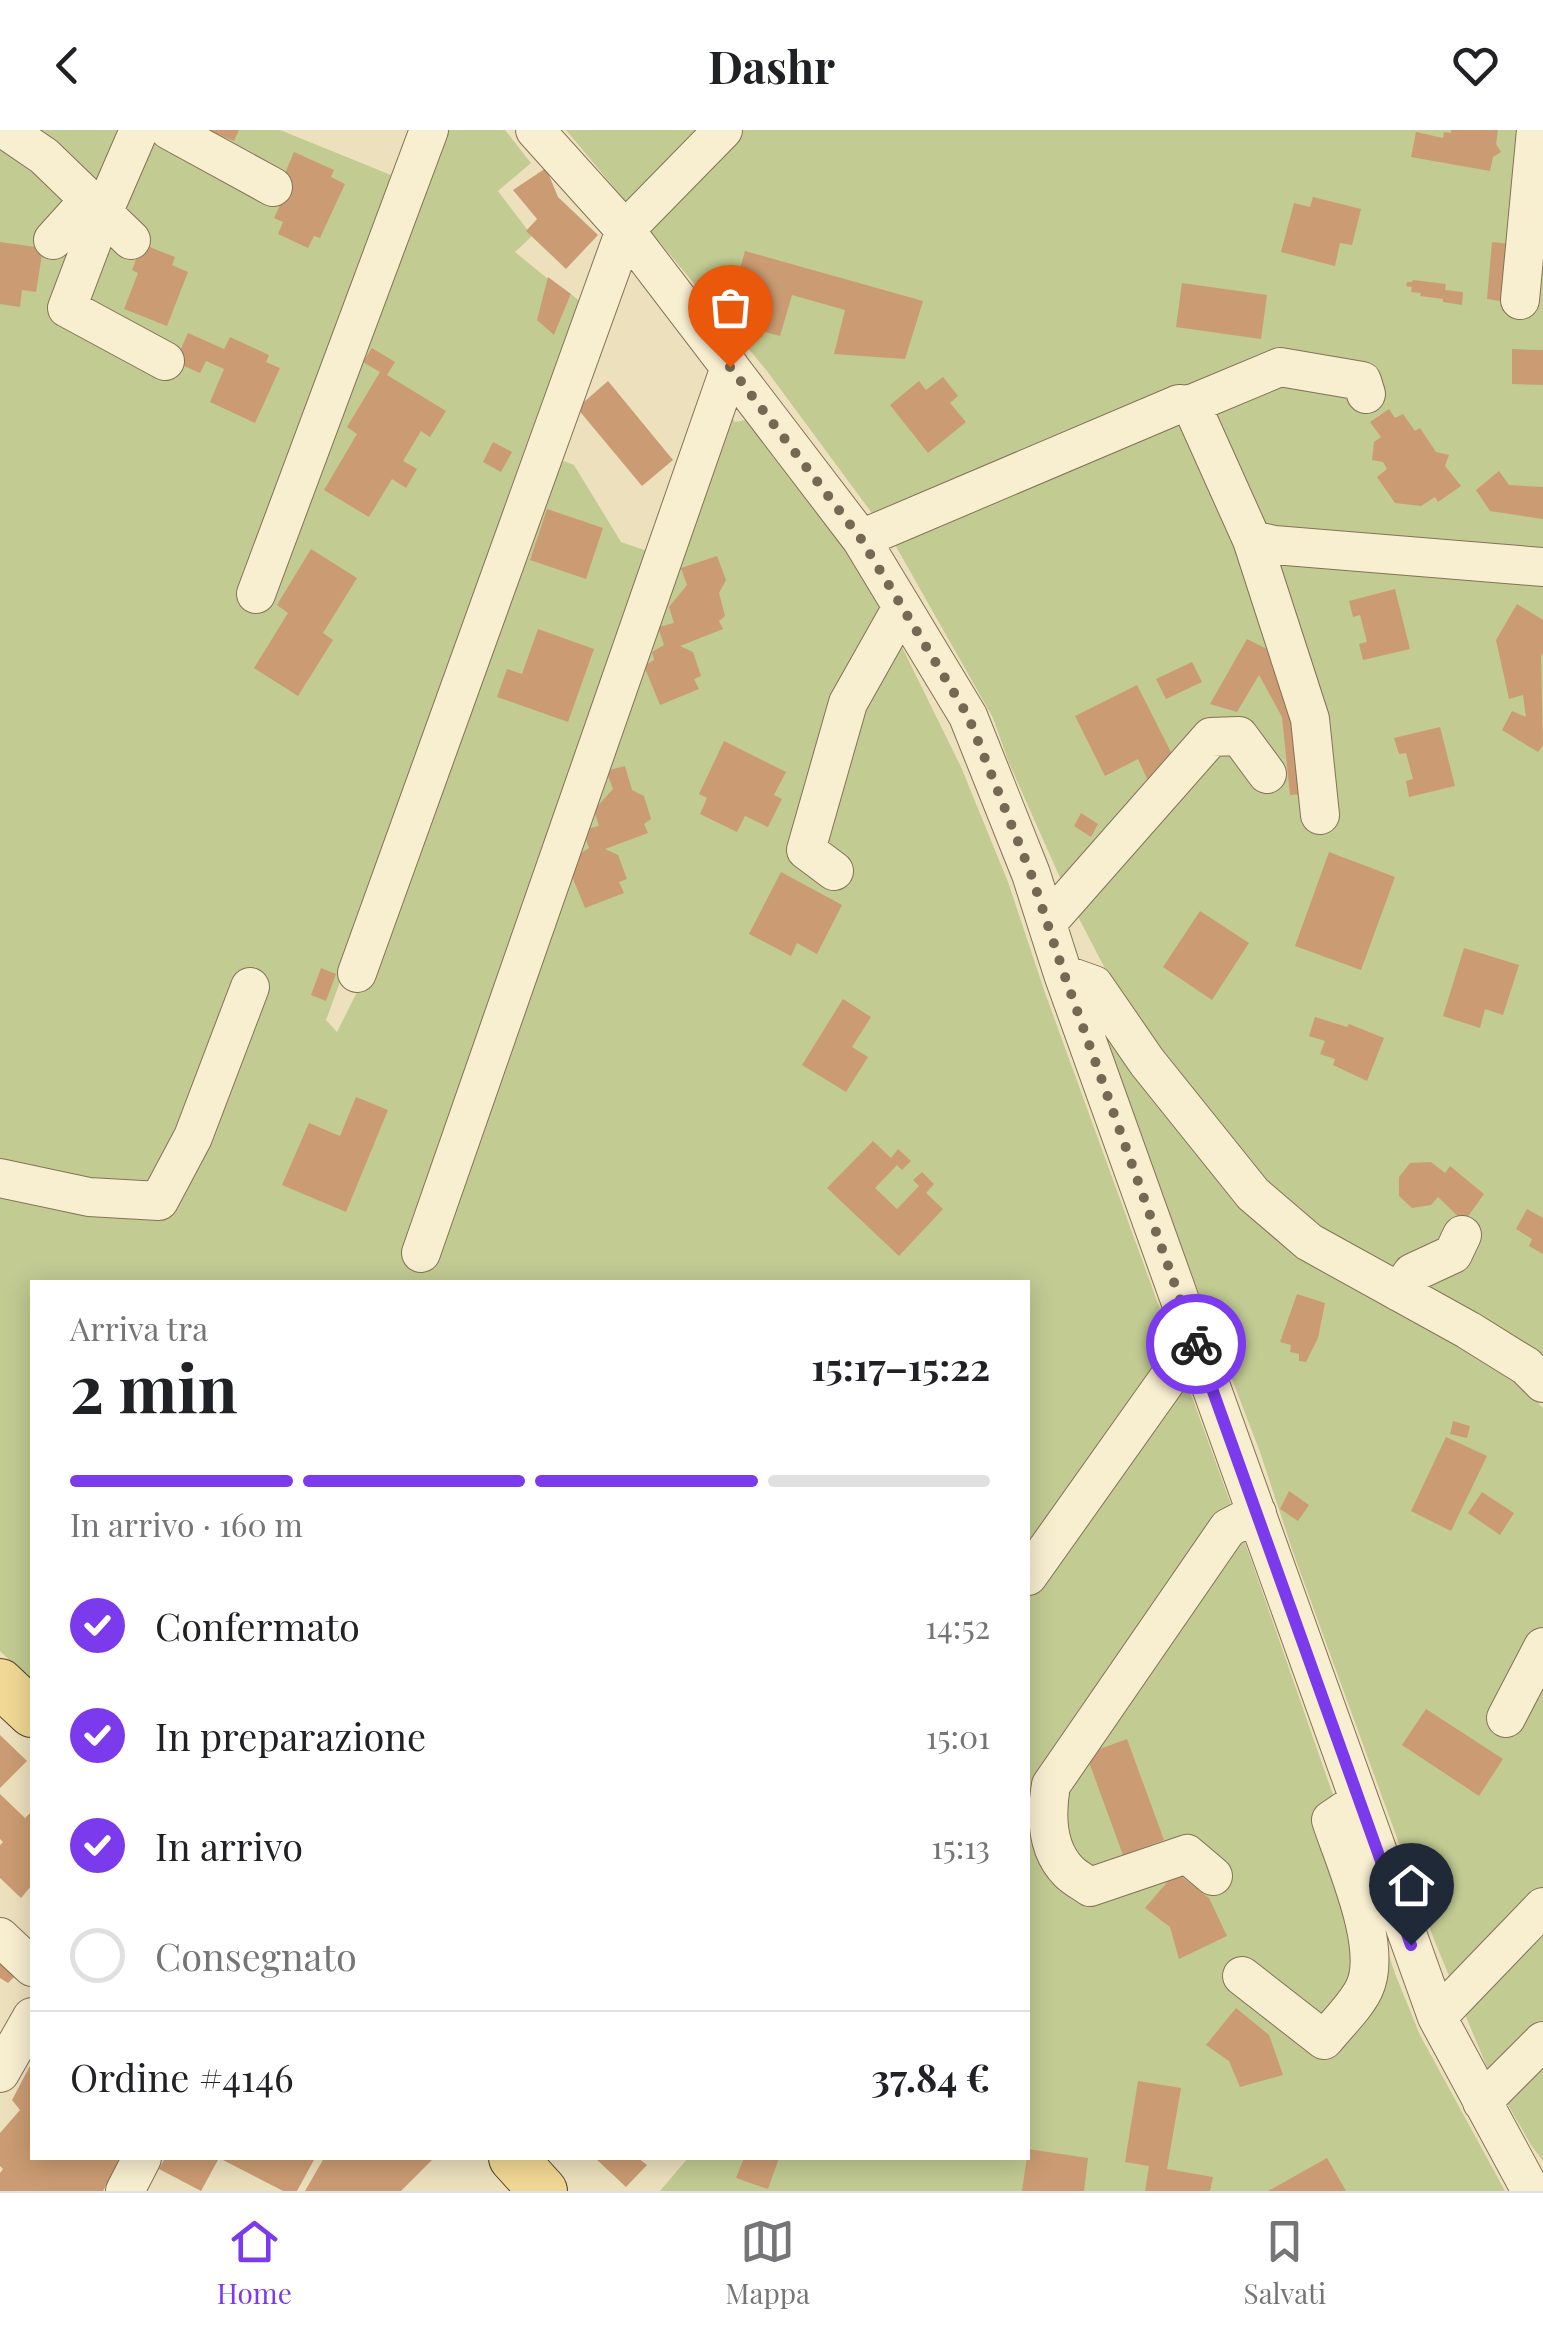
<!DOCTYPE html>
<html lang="it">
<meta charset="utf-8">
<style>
:root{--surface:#fff;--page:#f6f6f6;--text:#202124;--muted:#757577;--line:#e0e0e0;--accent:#7c3aed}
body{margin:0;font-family:"Playfair Display",serif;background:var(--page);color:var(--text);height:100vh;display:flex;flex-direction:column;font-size:38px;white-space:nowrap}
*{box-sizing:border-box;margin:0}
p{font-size:32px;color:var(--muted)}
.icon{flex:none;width:55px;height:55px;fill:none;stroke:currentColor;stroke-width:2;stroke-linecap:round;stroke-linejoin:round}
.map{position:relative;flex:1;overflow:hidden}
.panel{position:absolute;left:30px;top:1150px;width:1000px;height:880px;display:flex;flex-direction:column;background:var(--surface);border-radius:0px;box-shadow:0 5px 25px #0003}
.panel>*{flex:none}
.pin{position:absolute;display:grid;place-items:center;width:85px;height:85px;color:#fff;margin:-102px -42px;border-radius:50% 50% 50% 0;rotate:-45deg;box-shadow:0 0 10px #0007}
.pin .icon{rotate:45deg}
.courier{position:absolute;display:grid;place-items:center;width:100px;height:100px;margin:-50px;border:8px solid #7c3aed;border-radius:50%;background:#fff;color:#222;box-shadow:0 2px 12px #0007}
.summary em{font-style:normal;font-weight:700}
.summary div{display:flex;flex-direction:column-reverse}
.summary{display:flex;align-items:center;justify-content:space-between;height:170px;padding:0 40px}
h1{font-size:65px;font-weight:700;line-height:75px}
.bar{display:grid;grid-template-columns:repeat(4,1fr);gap:15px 10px;align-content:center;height:120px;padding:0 40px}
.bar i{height:12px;border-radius:8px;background:var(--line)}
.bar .active{background:var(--accent)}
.bar p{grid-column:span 4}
.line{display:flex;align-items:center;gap:25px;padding:0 40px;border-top:2px solid var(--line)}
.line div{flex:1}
ol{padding:0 40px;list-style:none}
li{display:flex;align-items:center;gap:30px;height:110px}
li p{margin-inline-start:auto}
li .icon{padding:10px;border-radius:50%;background:var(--accent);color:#fff;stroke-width:4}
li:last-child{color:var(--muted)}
li i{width:55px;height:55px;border:5px solid var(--line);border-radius:50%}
header{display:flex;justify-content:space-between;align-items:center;height:130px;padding:0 40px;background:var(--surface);font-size:45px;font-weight:700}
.dock{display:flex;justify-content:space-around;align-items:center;height:140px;border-top:2px solid var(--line);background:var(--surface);font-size:28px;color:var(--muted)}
.dock a{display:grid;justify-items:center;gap:5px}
.dock .active{color:var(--accent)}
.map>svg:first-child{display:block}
.green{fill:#c2cb92}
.building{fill:#cb9c73}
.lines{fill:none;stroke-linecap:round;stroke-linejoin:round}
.minor-casing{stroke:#857157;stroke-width:40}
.major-casing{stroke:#523f2b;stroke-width:50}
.minor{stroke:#f8eed0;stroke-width:38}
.major{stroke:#f1d894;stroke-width:48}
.done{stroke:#756954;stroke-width:10;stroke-dasharray:0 18}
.route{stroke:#7c3aed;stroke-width:12}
</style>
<header><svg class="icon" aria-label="back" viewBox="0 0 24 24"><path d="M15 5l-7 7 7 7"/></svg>Dashr<svg class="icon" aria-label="heart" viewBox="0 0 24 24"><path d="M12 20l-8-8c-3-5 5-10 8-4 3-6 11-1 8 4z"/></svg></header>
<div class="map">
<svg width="1543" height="2061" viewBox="0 0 1543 2061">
<rect width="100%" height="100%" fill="#ede1bd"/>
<path class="green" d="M0,0H280L391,45L409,0H505L531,33L498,61L532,106L515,122L548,149L554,205L571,164L588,178L326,890L337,902L358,860L555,333L564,331L574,335L621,412L656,424L710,259L735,292L746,290L831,391L871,454L961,637L1008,752L1044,860L1253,1435L1396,1846L1420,1905L1505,2061H660L688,2028H1028V1152H32V1552L0,1521Z
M566,0H1543V1239L1314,1103L1261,1057L1125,877L1073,777L1009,633L993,588L894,413L767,241Z
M1098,890L1225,1052L1511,1246L1543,1278V2031L1531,2015L1489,1942L1435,1812L1294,1425L1260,1322L1096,895Z"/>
<path class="building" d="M207,0H239L234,11Z
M1451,0H1498L1496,14L1501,22L1493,27L1490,41L1411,27L1416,2L1443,8L1444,2L1451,3Z
M294,22L334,40L331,47L345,54L320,108L314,106L308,118L278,104L283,92L274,88L290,54L282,50Z
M546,38L558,67L598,105L566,139L526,101L537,89L513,60Z
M1313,67L1361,79L1352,115L1340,113L1335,136L1281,122L1294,73L1310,77Z
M0,112L43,118L36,162L22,160L20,177L0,174Z
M1492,112L1519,115L1513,173L1487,169Z
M142,114L175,127L172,135L188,142L167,196L124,179L138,143L132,140Z
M745,121L923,171L905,229L834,224L845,180L792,165L780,206L754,199L760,179L716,165L707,156L717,148L736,153Z
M548,147L571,164L554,205L537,190Z
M1413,150L1446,154L1445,160L1463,162L1462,175L1443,172V169L1420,166L1421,163L1411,162L1412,157L1406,156L1407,152H1412Z
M1182,153L1267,165L1261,209L1176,197Z
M188,203L224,219L230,207L269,225L266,232L280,238L255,293L210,272L224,239L206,231L200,243L175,232Z
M372,218L395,232L387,245L446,281L430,307L421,301L403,331L417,339L406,358L392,349L369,387L324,360L357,304L347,297L380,242L363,232Z
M1512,219L1543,220V255L1512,254Z
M943,247L958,266L950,273L966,292L928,323L890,275L919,251L926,260Z
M608,251L673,330L642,356L577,278Z
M1389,279L1395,288L1403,284L1415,301L1420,298L1436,322L1449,325L1445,336L1461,356L1438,372L1435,367L1421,376L1395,373L1377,347L1387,339L1383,332L1372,330L1374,312L1381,307L1370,292Z
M493,312L512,322L501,342L483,332Z
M1499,341L1509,355L1543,357V389L1490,381L1476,360Z
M547,379L603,398L586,449L530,430Z
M311,419L357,448L323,503L333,510L298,566L254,538L288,483L277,475Z
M717,426L726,450L719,463L725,486L719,491L723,499L680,516L693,522L701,546L694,549L699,559L660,575L644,536L654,530L652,522L664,515L658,497L674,493L669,477L687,455L681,438Z
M1395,459L1410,519L1363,530L1359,514L1367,512L1360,485L1353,487L1349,471Z
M1517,474L1543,490V523L1541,526L1543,615L1538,622L1502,600L1512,581L1526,587L1523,565L1509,569L1496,510Z
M538,499L594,519L568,592L497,567L507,539L522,544Z
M1247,509L1271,521L1300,584L1305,664L1290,665L1282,587L1259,545L1237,582L1210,574Z
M1192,532L1202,552L1166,569L1156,549Z
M1137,555L1172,624L1149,653L1138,629L1105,646L1075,586Z
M1440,597L1455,656L1409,667L1406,651L1413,649L1406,623L1399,624L1394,608Z
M724,611L786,642L774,665L782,669L768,697L745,686L737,702L700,684L707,668L699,664Z
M625,636L632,660L644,666L651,689L644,694L648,703L605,719L618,725L627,749L619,752L624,763L585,778L569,739L579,733L578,725L589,718L583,700L599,696L594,680L613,659L606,641Z
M1081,683L1098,694L1091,707L1074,696Z
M1329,722L1395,747L1361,840L1295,816Z
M781,742L842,775L817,824L797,813L791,826L749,804Z
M1200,781L1249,813L1212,870L1163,837Z
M1464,818L1519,835L1503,885L1485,879L1480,898L1443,886Z
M321,838L336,844L326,871L311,865Z
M843,869L871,887L852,917L868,927L846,962L802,935Z
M1315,887L1347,897L1349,894L1384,908L1367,951L1333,935L1335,929L1320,924L1325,911L1309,906Z
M356,967L388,980L346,1082L282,1055L309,993L340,1006Z
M873,1011L891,1028L898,1019L911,1031L902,1040L897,1035L875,1058L897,1079L919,1056L913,1050L922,1042L934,1054L926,1063L943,1079L899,1126L827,1058Z
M1431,1032L1445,1043L1450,1036L1484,1064L1464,1092L1438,1067L1431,1075L1412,1078L1399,1066V1047L1410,1033Z
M1527,1079L1543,1088V1124L1529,1116L1532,1109L1516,1099Z
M1297,1164L1325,1173L1318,1208L1306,1232L1299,1231V1224L1290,1222L1291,1215L1280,1212Z
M1453,1291L1470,1296L1467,1308L1450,1304Z
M1446,1307L1487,1326L1451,1401L1411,1381Z
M1289,1361L1309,1375L1298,1391L1280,1379Z
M1482,1362L1514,1383L1500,1405L1468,1383Z
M1426,1579L1503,1629L1479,1666L1402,1615Z
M0,1605L27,1631L0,1658Z
M1127,1609L1164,1710L1123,1725L1086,1624Z
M0,1664L25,1688L32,1681V1755L21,1768L0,1748V1715L3,1712L0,1709Z
M1176,1742L1209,1768L1227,1806L1179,1829L1170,1797L1145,1778Z
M0,1820L21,1840L8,1853L0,1848Z
M1236,1878L1269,1905L1283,1945L1240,1957L1229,1931L1206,1915Z
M32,1932V2028H121L103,2061H0V2043L3,2039L0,2036V2003L20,1980L12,1970Z
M1138,1951L1181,1958L1167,2039L1213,2047L1210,2061H1145L1149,2036L1125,2032Z
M1028,2019L1088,2028L1084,2061H1022Z
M165,2028H219L201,2061L159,2039Z
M219,2028H315L297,2061H283Z
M324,2028H434L401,2061H305Z
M595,2028H638L647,2035L626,2057Z
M744,2028H779L768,2059L736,2048Z
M1327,2028L1346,2061H1268Z"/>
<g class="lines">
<defs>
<path id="minor" d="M6,0L44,26L131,110
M139,0L103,83L67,178L165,231
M169,0L273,57
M535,0L625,100L861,409L968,586L1031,744L1063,844L1437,1887L1531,2061
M53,110L89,70
M1520,170L1536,0
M1189,275L1280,237L1362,251L1366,264
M861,409L1179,274L1189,275L1195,283L1252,410L1274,415L1543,437
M1252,410L1310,589L1320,685
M256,464L429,0
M834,741L806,720L848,573L902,477
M1048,792L1211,607L1239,606L1267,644
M357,843L625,100L723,0
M1063,844L1094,855L1147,932L1253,1064L1309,1112L1468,1200L1526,1236L1543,1253
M0,1048L89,1067L159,1071L193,1007L250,857
M421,1123L730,237
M1399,1162L1412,1143L1453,1124L1462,1105
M1028,1446L1172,1243L1203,1235
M1506,1588L1543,1517
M1213,1746L1187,1724L1090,1757C1083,1752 1075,1748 1069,1742C1046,1719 1046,1684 1051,1655L1228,1398L1257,1383
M0,1807L32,1837
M1242,1846L1324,1910C1337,1894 1355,1877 1364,1859C1384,1818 1345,1733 1331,1690L1359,1671
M1437,1887L1543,1777
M0,1943L32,1887
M1482,1972L1543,1911
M125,2061L142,2028"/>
<path id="major" d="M0,1553L32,1583
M513,2028L543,2061"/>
</defs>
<use href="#minor" class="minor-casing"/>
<use href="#major" class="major-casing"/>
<use href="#minor" class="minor"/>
<use href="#major" class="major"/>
</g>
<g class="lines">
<path class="done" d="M730,237L861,409L968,586L1031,744L1064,844L1196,1214"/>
<path class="route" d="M1196,1214L1411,1815"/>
</g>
</svg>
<div class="pin" style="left:730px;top:237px;background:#ea580c"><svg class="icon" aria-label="bag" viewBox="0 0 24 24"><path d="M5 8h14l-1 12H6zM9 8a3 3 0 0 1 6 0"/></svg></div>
<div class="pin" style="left:1411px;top:1815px;background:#1f2937"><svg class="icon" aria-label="home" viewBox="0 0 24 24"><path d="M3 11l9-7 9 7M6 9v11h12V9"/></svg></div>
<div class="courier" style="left:1196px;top:1214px"><svg class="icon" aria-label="bike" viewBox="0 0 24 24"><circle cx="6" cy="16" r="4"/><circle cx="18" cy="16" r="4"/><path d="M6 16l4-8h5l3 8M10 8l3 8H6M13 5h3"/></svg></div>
<section class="panel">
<div class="summary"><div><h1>2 min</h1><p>Arriva tra</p></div><em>15:17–15:22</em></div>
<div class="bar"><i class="active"></i><i class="active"></i><i class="active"></i><i></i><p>In arrivo · 160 m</p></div>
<ol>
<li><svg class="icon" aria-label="check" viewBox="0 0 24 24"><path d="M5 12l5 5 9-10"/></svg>Confermato<p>14:52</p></li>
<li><svg class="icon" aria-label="check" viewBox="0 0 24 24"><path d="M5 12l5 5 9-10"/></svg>In preparazione<p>15:01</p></li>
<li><svg class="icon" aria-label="check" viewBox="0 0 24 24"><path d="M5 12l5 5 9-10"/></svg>In arrivo<p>15:13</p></li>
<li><i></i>Consegnato</li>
</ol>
<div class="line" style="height:130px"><div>Ordine #4146</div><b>37.84 €</b></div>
</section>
</div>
<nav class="dock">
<a class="active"><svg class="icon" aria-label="home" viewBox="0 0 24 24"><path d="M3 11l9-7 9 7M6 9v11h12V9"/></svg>Home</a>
<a><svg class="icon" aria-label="map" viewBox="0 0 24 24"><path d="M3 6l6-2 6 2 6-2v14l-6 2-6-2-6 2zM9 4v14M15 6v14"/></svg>Mappa</a>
<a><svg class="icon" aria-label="saved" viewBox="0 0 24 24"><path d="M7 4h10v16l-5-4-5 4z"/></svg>Salvati</a>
</nav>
